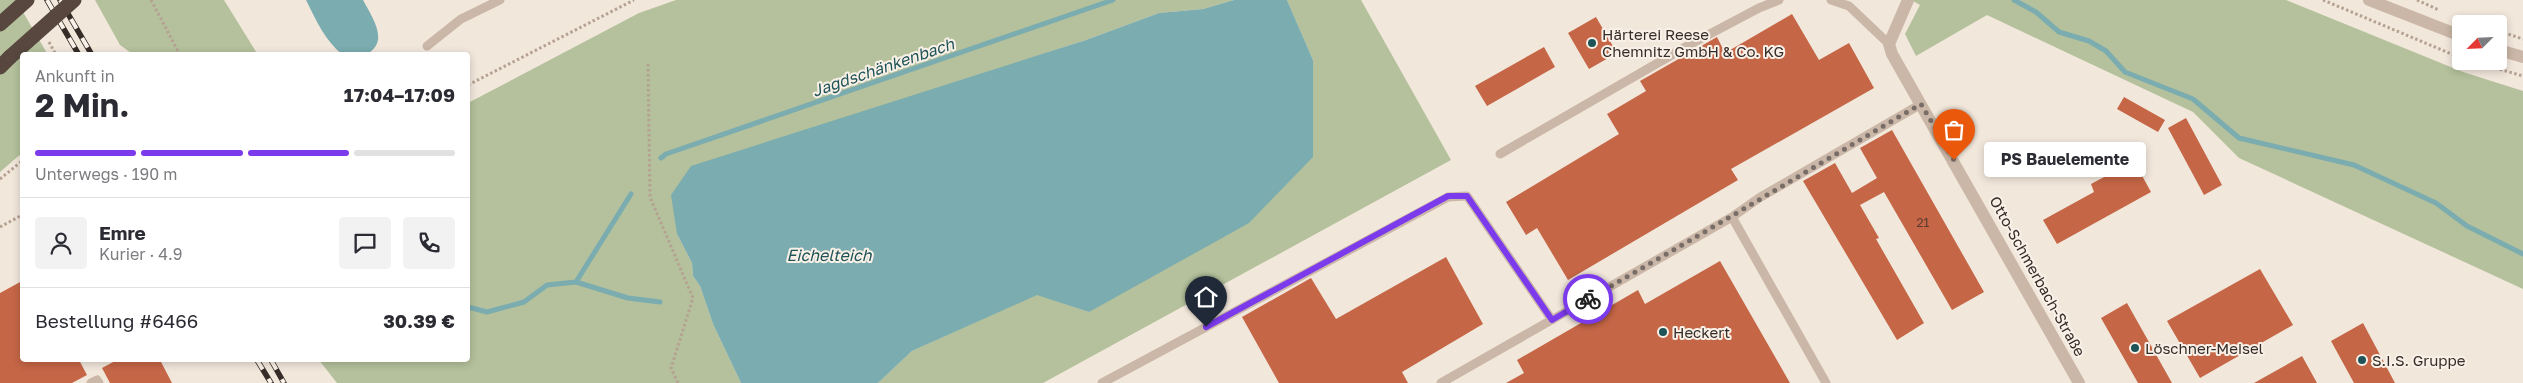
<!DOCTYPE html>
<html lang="de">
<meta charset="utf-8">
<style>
:root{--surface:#fff;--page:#f2f2f3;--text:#2b2b33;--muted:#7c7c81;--line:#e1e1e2;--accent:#7c3aed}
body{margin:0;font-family:"Golos Text",sans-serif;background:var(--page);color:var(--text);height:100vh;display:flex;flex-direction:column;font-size:19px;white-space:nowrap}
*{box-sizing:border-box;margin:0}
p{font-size:16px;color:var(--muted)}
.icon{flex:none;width:28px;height:28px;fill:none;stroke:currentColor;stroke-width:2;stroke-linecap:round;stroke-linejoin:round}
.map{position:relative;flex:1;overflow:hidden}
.drawer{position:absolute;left:20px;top:52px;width:450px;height:310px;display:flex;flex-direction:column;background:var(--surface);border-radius:5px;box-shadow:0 2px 8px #0003}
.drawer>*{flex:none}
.needle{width:32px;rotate:246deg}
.controls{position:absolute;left:2452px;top:15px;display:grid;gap:10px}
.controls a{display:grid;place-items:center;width:55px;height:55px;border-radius:5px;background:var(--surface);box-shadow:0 2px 8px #0003;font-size:25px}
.pin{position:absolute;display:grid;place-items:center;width:42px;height:42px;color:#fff;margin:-51px -21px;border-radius:50% 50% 50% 0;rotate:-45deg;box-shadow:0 0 5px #0007}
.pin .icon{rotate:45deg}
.courier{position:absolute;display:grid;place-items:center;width:50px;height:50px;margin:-25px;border:4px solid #7c3aed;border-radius:50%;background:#fff;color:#222;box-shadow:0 1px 6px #0007}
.bubble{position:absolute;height:35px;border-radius:5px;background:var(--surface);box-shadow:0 2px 8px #0003;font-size:16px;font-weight:700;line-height:35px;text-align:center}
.overview em{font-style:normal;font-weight:700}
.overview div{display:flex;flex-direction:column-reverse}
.overview{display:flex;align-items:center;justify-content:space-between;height:85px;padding:0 15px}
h1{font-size:32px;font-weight:700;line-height:38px}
.bar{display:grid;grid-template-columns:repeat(4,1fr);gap:8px 5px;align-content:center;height:60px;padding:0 15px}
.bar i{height:6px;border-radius:4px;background:var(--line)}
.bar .selected{background:var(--accent)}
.bar p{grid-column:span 4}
.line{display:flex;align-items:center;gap:12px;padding:0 15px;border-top:1px solid var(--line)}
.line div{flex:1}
.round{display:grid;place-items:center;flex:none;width:52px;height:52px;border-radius:5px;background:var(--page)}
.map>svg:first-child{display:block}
.green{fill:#b4c19c}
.water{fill:#7bacaf}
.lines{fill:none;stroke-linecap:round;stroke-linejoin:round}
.stream{stroke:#7bacaf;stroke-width:5}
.building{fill:#c56646}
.path{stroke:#b5a192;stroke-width:3;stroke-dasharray:2.5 2.5;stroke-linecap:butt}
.lane{stroke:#cab7a7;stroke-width:9}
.street{stroke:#cab7a7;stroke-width:12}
.highway{stroke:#57473f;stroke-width:15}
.rail-casing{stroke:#362c28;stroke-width:5.5}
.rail{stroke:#f9f1e8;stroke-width:4;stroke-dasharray:11;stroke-linecap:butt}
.highway-bridge{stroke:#57473f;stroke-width:15}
.done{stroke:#786d67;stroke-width:5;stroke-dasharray:0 9}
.route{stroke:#7c3aed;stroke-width:6}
.poi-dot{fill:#1e5357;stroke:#f9f1e8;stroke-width:2}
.labels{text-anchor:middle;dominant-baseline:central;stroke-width:4;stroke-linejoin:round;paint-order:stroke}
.number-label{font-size:12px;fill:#5a3a30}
.poi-label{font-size:15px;fill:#362c28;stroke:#f9f1e8;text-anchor:start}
.street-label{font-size:15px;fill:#362c28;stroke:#f9f1e8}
.water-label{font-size:16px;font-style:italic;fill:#1e5357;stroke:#f9f1e8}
</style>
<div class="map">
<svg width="2523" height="383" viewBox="0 0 2523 383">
<rect width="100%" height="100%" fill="#f2e7db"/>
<path class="green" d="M0,0H16L48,55H22V153L0,172Z
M95,0H224L258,55H134L120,45Z
M676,0H1234L1203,9L1159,13L1086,40L951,84L677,234L692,263L693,276L700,286L713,324L741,383H337L319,360H468V103L639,13Z
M1287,0H1361L1451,160L1043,383H878L912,351L1037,294L1089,312L1313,60Z
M1911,0H2286L2463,72L2523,91V289L2239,158L2193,112L1987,15L1916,56L1905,34L1920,5Z"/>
<path class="water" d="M306,0H363C372,17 391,43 365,55H343C325,41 316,20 306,0Z
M1234,0H1287L1313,60V157L1249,223L1089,312L1037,295L912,351L878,383H741L713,324L700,286L693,276L692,263L677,234L671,195L691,166L1086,40L1159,13L1203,9Z"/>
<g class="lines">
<path class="stream" d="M2014,0L2036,12L2059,32L2089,41L2106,51L2125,72L2193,99L2239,138L2354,165L2436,203L2467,226L2523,254
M661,158L666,154L1113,0
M576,282L631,194
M468,307L487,312L524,302L547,285L576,282L628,298L660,302"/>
</g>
<path class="building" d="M1792,14L1819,60L1849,43L1874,88L1731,169L1738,180L1568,280L1537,228L1526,235L1506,202L1619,134L1607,114L1646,91L1640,81L1717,37L1725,53Z
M1596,17L1617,53L1589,69L1568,33Z
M1544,47L1555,67L1487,106L1475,86Z
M2124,97L2165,120L2158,132L2117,109Z
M2186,118L2222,185L2204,195L2168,128Z
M1892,130L1984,292L1952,310L1884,192L1860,205L1879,238L1876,239L1924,323L1897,340L1803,181L1835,163L1852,193L1877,178L1860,148Z
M2134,161L2151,192L2057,244L2043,220L2094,192L2091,184Z
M1446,257L1483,324L1402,372L1408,383H1279L1242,317L1311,278L1336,319Z
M1720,261L1790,383H1506L1524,373L1517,360L1638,290L1645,304Z
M2260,269L2293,325L2200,378L2167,321Z
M22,281V360H79L87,375L72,383H0V293Z
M2127,303L2172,383H2138L2101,318Z
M2363,323L2395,383H2354L2331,341Z
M2302,356L2317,383H2254Z
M117,360H160L172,383H110L102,368Z"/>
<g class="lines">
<path class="path" d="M151,0L180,55
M2323,0L2461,58
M2417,0L2439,10
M2499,31L2523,39
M49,42L56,55
M2471,61L2523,76
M648,64L650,197L693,298L671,368L678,383
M468,85L634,0
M0,179L22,161
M0,227L22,215"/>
<path class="lane" d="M1831,0L1849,6L1889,44
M427,46L461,19L500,0
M1500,154L1689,45L1759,8L1779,0
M1732,217L1759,198L1921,104
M91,383L97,380L99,383
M1102,383L1448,197L1467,196L1552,320
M1441,383L1732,217L1826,383"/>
<path class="street" d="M1908,0L1889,44L1892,54L2079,383
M2369,0L2461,36
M2499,50L2523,57"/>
<path class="highway" d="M0,67L10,57"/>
<defs>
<path id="rail" d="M47,0L79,55
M60,0L92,55
M257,360L271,383
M271,360L284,383"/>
</defs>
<use href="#rail" class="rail-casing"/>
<use href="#rail" class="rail"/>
<path class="highway-bridge" d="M0,24L27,0
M10,57L74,0"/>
</g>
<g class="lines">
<path class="done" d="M1588,299C1700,236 1810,169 1921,104L1954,160"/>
<path class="route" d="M1206,327L1448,196H1467L1552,320L1588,299"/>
</g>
<g class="poi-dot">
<circle cx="1592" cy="43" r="5"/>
<circle cx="1663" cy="332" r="5"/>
<circle cx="2135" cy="348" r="5"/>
<circle cx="2362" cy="360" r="5"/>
</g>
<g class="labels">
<g class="number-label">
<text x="1923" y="222">21</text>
</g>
<g class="poi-label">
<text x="1602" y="34">Härterei Reese<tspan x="1602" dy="17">Chemnitz GmbH &amp; Co. KG</tspan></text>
<text x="1673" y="332">Heckert</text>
<text x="2145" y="348">Löschner-Meisel</text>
<text x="2372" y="360">S.I.S. Gruppe</text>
</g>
<g class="street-label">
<text transform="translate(2038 276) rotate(61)">Otto-Schmerbach-Straße</text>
</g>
<g class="water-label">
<text transform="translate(883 67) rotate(-19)">Jagdschänkenbach</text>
<text x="829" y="255">Eichelteich</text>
</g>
</g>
</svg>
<div class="controls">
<a><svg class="needle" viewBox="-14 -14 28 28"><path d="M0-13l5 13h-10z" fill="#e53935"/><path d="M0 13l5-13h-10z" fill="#7c7c81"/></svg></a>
</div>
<div class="pin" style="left:1954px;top:160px;background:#ea580c"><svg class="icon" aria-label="bag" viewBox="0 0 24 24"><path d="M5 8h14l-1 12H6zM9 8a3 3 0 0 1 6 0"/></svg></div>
<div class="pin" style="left:1206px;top:327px;background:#1f2937"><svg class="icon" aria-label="home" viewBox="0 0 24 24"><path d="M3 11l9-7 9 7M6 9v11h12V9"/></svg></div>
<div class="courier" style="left:1588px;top:299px"><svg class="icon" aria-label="bike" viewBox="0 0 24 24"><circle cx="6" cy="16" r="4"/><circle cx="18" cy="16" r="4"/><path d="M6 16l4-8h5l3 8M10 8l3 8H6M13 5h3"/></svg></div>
<div class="bubble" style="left:1984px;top:142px;width:162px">PS Bauelemente</div>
<section class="drawer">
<div class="overview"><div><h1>2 Min.</h1><p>Ankunft in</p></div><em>17:04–17:09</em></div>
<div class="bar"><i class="selected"></i><i class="selected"></i><i class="selected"></i><i></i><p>Unterwegs · 190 m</p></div>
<div class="line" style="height:90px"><a class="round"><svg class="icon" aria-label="person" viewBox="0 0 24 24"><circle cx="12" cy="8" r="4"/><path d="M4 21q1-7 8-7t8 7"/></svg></a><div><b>Emre</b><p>Kurier · 4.9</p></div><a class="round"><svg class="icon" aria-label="chat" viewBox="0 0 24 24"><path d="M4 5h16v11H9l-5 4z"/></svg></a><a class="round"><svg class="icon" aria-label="phone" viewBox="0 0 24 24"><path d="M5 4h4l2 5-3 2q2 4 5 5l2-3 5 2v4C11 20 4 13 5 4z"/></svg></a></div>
<div class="line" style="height:65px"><div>Bestellung #6466</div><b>30.39 €</b></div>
</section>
</div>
